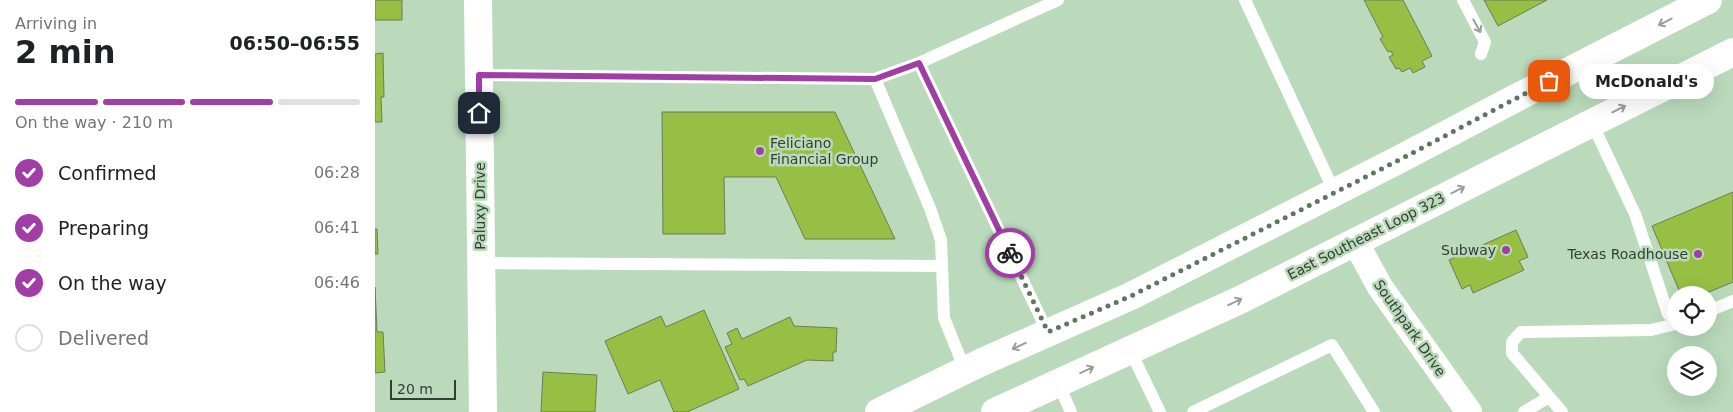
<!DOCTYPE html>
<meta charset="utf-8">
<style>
:root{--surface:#fff;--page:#f6f6f6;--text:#202124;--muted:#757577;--line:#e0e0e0;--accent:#a03ea5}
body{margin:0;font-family:"DejaVu Sans",sans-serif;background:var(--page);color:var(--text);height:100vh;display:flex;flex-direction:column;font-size:19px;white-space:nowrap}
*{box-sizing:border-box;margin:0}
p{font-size:16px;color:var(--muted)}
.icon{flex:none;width:28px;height:28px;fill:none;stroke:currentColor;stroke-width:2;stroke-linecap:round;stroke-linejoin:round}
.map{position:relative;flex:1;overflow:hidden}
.side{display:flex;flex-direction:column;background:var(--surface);width:375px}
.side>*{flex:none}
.controls{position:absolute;left:1292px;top:286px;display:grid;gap:10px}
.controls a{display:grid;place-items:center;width:50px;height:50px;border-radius:50%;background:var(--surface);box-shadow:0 5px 20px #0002;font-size:25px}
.scale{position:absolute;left:15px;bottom:12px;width:66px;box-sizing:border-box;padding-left:5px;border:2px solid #323f33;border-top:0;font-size:14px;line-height:18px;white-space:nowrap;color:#323f33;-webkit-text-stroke:4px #badabb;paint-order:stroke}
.pin{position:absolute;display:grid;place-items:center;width:42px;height:42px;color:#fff;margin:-21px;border-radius:10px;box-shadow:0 2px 8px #0006}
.courier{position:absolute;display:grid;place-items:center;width:50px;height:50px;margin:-25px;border:4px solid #a03ea5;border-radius:50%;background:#fff;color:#222;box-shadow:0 1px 6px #0007}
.bubble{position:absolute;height:35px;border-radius:18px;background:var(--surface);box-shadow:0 5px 20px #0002;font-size:16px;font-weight:700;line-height:35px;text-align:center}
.headline em{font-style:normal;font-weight:700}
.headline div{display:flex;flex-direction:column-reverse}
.headline{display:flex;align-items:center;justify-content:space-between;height:85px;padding:0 15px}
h1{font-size:32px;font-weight:700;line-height:38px}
.bar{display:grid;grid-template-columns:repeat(4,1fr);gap:8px 5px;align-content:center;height:60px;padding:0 15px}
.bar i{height:6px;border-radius:4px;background:var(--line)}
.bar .on{background:var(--accent)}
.bar p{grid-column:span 4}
ol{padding:0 15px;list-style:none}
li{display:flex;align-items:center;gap:15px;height:55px}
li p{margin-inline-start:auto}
li .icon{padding:5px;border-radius:50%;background:var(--accent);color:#fff;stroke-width:4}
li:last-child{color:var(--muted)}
li i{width:28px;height:28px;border:2px solid var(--line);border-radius:50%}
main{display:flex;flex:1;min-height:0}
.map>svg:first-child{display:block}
.building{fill:#96bf43;stroke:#6e7c59}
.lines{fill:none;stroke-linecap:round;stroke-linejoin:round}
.lane{stroke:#fff;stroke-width:12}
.street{stroke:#fff;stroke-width:26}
.secondary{stroke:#fff;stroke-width:28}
.highway{stroke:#fff;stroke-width:28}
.oneway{stroke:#989f99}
.done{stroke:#627563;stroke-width:5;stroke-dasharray:0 9}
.route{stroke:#a03ea5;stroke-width:6}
.poi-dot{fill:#a03ea5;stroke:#badabb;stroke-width:2}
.labels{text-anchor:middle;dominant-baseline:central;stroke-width:5;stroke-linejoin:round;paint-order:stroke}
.poi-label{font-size:14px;fill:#323f33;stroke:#badabb;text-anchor:end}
.street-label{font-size:14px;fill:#323f33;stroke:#badabb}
</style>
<main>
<section class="side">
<div class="headline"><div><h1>2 min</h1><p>Arriving in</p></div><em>06:50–06:55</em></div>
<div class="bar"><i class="on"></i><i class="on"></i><i class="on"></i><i></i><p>On the way · 210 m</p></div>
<ol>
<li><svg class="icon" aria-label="check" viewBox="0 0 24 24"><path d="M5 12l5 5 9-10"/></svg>Confirmed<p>06:28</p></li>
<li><svg class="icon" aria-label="check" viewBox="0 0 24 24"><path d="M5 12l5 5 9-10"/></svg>Preparing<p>06:41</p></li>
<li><svg class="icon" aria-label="check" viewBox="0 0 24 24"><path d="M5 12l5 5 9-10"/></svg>On the way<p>06:46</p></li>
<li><i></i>Delivered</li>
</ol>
</section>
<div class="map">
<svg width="1358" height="412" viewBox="0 0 1358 412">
<rect width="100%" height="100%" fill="#badabb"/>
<path class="building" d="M0,0H27V20H0Z
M989,0H1028L1057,56L1047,61L1050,67L1038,73L1035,68L1027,72L1024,68L1021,69L1014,57L1018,55L1016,51L1013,52L1005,39L1008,37Z
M1109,0H1172L1123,26Z
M8,53L9,97H6L7,122H0V54Z
M287,112H460L520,239H430L401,177H349L350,234H288Z
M1358,192V282L1327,295H1306L1277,226Z
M0,229H2L3,254H0Z
M1141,230L1153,257L1144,261L1149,270L1098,293L1095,285L1087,289L1074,260Z
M0,287L2,332H8L10,372L0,373Z
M329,310L364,389L312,412H299L285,380L253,394L230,341L286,316L291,327Z
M415,317L419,326L462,328L461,352H458V361L432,360L373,386L369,379L365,380L350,347L357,344L352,333L362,328L367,339Z
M168,372L222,375L220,412H166Z"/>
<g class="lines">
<path class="lane" d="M870,0L959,191
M1088,0L1110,42L1106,54
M544,63L673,333
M104,75L500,79L544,63L683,0
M500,79L555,208L566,240L569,318L590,370
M1217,123L1260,214L1293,314L1301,320
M105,263L567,266
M1334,311L1358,301
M755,350L785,412
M683,383L696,412
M818,412L957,345L999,412
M1149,412L1174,397
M1187,412L1137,353V342L1146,332L1276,330L1301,324"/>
<path class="street" d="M980,241L1005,287L1094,412"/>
<path class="secondary" d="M103,0L108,412"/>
<path class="highway" d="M504,412L607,362L756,296L1025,159L1139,99L1333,0
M620,412L867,299L1358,52"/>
</g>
<defs><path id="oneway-shaft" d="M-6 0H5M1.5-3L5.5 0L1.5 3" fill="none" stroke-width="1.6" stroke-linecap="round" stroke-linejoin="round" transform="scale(1.25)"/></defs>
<g class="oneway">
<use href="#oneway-shaft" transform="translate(1290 22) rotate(153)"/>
<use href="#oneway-shaft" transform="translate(1102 26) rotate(61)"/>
<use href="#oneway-shaft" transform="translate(1244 109) rotate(-27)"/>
<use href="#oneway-shaft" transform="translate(1083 190) rotate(-27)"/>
<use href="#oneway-shaft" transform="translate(860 302) rotate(-25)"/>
<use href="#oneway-shaft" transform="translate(644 346) rotate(156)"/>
<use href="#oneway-shaft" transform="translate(712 370) rotate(-25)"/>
</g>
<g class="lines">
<path class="done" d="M635,253L673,332L756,296L1026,159L1174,81"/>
<path class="route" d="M104,113V75L500,79L544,63L635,253"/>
</g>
<g class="poi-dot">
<circle cx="385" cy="151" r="5"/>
<circle cx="1131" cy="250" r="5"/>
<circle cx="1323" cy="254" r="5"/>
</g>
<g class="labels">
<g class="poi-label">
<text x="395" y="143" text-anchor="start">Feliciano<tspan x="395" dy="16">Financial Group</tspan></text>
<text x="1121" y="250">Subway</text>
<text x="1313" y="254">Texas Roadhouse</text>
</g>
<g class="street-label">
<text transform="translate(105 206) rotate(-90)">Paluxy Drive</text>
<text transform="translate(991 236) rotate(-27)">East Southeast Loop 323</text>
<text transform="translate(1035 328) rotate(55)">Southpark Drive</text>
</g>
</g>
</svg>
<div class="controls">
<a><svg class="icon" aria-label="locate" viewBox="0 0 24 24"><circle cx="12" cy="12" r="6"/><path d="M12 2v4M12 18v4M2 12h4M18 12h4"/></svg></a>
<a><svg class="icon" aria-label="layers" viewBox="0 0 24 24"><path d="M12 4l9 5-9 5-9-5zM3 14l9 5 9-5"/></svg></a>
</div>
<div class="scale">20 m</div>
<div class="pin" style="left:1174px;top:81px;background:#ea580c"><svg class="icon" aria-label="bag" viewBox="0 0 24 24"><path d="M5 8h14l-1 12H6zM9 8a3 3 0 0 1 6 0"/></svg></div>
<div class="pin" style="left:104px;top:113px;background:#1f2937"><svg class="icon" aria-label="home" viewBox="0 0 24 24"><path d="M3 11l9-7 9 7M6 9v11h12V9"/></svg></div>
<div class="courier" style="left:635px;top:253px"><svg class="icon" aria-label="bike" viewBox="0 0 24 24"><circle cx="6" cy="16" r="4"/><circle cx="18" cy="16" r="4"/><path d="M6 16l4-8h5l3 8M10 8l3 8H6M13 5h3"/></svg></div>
<div class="bubble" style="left:1204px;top:64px;width:135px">McDonald's</div>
</div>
</main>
